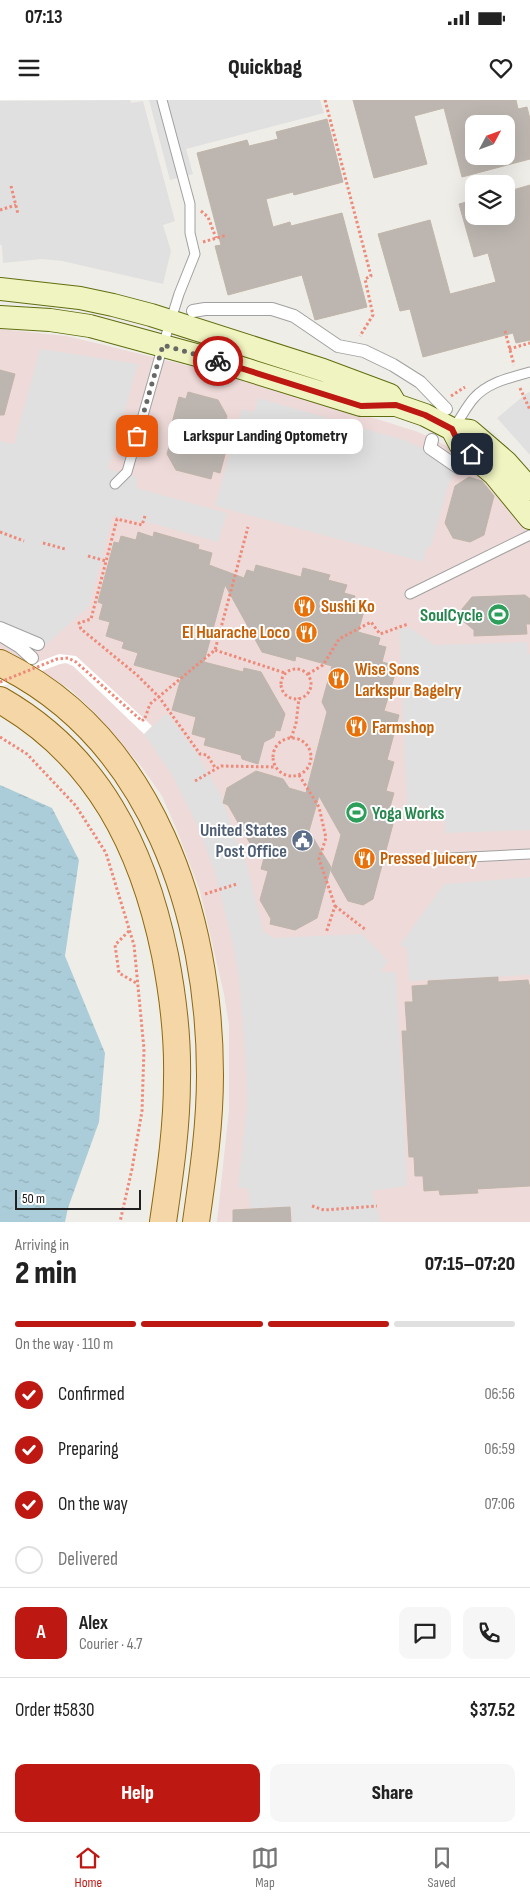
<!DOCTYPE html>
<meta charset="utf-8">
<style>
:root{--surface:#fff;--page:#f6f6f6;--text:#222;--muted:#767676;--line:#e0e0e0;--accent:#bd1812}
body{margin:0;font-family:"Sofia Sans Condensed",sans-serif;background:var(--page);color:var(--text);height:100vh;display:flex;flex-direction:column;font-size:19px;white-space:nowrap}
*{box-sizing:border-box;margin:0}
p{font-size:16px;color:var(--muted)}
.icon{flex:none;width:28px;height:28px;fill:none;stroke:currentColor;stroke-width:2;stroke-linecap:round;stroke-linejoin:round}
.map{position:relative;height:1122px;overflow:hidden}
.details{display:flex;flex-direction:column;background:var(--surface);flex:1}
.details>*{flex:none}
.needle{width:32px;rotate:49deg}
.buttons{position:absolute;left:465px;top:15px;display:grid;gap:10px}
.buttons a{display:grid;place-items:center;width:50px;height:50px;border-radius:10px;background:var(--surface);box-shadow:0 5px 20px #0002;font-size:25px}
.scale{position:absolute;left:15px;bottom:12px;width:126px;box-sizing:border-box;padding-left:5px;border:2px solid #202020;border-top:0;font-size:14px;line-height:18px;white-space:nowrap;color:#202020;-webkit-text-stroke:4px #fff;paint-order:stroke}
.pin{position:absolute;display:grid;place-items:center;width:42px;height:42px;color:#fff;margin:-21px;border-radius:10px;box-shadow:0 2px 8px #0006}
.courier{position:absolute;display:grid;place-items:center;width:50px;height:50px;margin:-25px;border:4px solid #bd1812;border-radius:50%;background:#fff;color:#222;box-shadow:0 1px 6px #0007}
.bubble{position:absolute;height:35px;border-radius:10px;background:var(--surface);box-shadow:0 5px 20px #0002;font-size:16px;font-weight:800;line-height:35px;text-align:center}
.head em{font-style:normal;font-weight:800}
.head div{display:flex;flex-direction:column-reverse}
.head{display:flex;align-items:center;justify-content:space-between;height:85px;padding:0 15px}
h1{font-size:32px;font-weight:800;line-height:38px}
.bar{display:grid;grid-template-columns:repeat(4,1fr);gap:8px 5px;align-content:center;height:60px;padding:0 15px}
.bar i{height:6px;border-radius:4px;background:var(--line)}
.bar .on{background:var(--accent)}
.bar p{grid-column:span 4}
.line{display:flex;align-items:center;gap:12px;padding:0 15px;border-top:1px solid var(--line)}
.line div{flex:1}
.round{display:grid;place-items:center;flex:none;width:52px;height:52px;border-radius:10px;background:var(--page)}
ol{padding:0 15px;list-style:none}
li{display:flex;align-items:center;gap:15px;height:55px}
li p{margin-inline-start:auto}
li .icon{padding:5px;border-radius:50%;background:var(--accent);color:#fff;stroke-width:4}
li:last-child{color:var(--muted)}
li i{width:28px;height:28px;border:2px solid var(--line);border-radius:50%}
.primary-button{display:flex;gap:10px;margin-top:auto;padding:10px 15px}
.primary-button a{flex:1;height:58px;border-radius:10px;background:var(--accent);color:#fff;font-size:20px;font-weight:800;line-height:58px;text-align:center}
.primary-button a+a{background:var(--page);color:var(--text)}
.status{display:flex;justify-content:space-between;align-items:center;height:35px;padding:0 25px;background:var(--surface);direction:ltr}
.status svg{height:14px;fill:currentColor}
header{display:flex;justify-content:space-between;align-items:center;height:65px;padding:0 15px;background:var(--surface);font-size:22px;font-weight:800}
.tab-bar{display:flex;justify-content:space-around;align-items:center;height:70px;border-top:1px solid var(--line);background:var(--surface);font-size:14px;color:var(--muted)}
.tab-bar a{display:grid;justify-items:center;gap:2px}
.tab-bar .on{color:var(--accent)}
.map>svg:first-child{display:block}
.commercial{fill:#eedad8}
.parking{fill:#e0e0e0}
.water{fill:url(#water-ripples)}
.pier{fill:#fff}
.building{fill:#bdb6b0;stroke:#c0b5aa;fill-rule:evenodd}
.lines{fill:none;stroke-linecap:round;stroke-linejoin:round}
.service-casing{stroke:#a1a1a1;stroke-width:11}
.pedestrian-casing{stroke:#a1a1a1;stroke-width:14}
.secondary-casing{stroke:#616e0f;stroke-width:24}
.primary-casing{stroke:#8e680d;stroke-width:28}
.path{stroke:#ee8a7a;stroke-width:3;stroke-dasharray:2.5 2.5;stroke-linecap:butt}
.service{stroke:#fff;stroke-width:9}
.pedestrian{stroke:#fff;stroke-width:12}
.secondary{stroke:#f0f4c0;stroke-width:22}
.primary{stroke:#f4d6a7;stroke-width:26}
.path-bridge{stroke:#ee8a7a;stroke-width:3;stroke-dasharray:2.5 2.5;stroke-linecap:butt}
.done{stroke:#686866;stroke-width:5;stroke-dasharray:0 9}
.route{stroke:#bd1812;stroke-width:6}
.labels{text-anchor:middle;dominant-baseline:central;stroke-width:4;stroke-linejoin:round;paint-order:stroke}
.food-label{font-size:18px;font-weight:bold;fill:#c56008;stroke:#fff;text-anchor:start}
.leisure-label{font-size:18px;font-weight:bold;fill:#27864d;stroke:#fff;text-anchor:end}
.service-label{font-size:18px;font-weight:bold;fill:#4e5e75;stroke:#fff;text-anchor:end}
</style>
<div class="status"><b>07:13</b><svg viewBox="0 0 49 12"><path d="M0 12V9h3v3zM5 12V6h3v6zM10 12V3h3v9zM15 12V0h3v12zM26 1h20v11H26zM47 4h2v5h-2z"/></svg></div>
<header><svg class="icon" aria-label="menu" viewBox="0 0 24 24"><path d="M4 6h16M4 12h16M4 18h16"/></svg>Quickbag<svg class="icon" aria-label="heart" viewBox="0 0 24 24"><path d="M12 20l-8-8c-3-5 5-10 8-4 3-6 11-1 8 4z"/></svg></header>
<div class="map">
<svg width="530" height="1122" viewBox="0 0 530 1122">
<defs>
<pattern id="water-ripples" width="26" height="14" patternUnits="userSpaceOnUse" patternTransform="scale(1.25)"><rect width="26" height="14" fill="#abcdd9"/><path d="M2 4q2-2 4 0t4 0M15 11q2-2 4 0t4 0" fill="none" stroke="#93b0ba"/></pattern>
</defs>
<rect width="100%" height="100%" fill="#efede7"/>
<path class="commercial" d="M0,229L66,236L104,245L193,267L380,320L418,332L447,346L467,359L517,414L530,437V1122H217L229,1010V925L224,894L200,791L176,728L162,696L141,666L95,613L71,590L12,553L0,549Z"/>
<path class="parking" d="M130,0L131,3L143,1L175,121L163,125L171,151L163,184L62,161L42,159L3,163L2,146L0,144V1Z
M149,0H320L324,13L186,49L193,74L170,80Z
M40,249L138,264L108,369L137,377V388L227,413L218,442L150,423L113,416L89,506L47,544L0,525V341L14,344Z
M530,292V355L497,318L527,293Z
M258,298L404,340L431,352L457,368L449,383L431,446L426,449L423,462L215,406L242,309L254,312Z
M410,528L435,545L527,542L528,554H530V730L445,733V721L421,706L407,707L399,529Z
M167,613L196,652L220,694L247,766L263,831L273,838L362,834L388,861L381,870L384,872H396L407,1086L372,1091L381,1122H292L291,1107L250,1108L248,1089L238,1087L247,1006L245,953L239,879L232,840L215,773L199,729L172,675L143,632L145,633Z
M530,777V875L409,881L407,848L400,845L444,784Z"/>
<path class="water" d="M0,685L52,708L79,760L65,856L105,953L99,1022L68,1108L65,1122H0Z"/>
<path class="pier" d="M59,554L76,556L152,626L144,634L73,566L66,563L60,564L0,587V577Z"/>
<path class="building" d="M353,0H516L518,9L527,7L530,19V59L462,77L444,8L414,16L427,64L374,78ZM474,24H506V56H474Z
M327,19L343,82L294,95L293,92L266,99L273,127L290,122L291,126L342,113L367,207L315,220L302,175L228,195L215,146L221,145L197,53L247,40L249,46L278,39L276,32Z
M530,85V240L516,243L513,233L423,257L410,209L400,211L378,134L430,120L450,194L496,182L488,153L474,157L459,104L474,100V116H506V92Z
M0,270L15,274L4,315H0Z
M188,292L218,300L227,316L223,334L230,336L220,373L213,371L211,379L176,370L167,354L175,324L172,323L179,297L186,299Z
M469,377L482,381L494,396L484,435L470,442L453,438L445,423L455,386Z
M138,432L153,437L154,432L199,445L198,449L212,453L209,465L244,478L247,470L254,472L256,465L301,477L303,468L330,475L328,480L347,485L344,493L355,496L354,500L358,501L356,508L364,511L358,532L380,538L378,545L386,547L382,562L390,564L388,572L395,574L384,611L399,615L387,660L394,662L386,691L394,693L390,707L397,709L373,799L363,805L348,801L331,771L341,735L319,696L309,731L331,767L317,818L295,830L270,824L271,819L260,800L268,771L261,769L265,754L255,752L228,705L223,703L227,688L256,671L283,679L289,688L306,693L327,612L322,602L332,566L296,556L295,561L262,552L225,485L204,562L243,572L244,568L261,572L285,614L280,631L276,630L274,637L264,642L258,664L242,659L241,655L204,645L206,638L192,634L196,617L172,610L181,578L134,565L138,553L122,548L124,542L106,536L110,522L99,519L103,504L98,502L114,442L119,443L121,436L136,440Z
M525,495L530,499V524H526L527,534L474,536V530L463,521L462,509L472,497Z
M498,877V882L528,880L530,888V1086L477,1089L478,1093L440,1095L439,1090L424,1091L423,1076H415L414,1057H409L402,931H407L405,902H413L412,886L428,885V881Z
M290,1107L291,1122H233V1110Z"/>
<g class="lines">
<defs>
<path id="service" d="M454,327C461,318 466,307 474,298C488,282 510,278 530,272
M115,384L127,372L163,245L179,194L195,154L190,133V104L162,0
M410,494L530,435
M431,759L530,754"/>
<path id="pedestrian" d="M193,211L205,209H272L294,216L338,246L364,251L393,265L420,282L446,309
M432,340L430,348L459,368
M0,528L38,544
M2,536L20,547L32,558"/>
<path id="secondary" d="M0,189L80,198L113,205L151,215L323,270L390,295L396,305
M0,217L50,220L90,226L222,262L361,305H396L425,315L452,329L470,331L506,362L530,389
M452,329L461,346L494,374L530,418"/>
<path id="primary" d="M0,563C153,638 210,816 210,975C210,1025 203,1073 196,1122
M0,600C98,656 143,748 165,855C173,896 178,937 177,979C177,1027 170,1074 163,1122"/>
</defs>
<use href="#service" class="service-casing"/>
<use href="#pedestrian" class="pedestrian-casing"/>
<use href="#secondary" class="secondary-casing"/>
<use href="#primary" class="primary-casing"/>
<path class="path" d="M325,0L371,176L365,179L373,215L360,236
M11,86L18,114
M0,110L16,105
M201,111L208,117L216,138
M203,142L227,135
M505,231L514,265
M509,249L530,243
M520,288L530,310
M451,296L465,287
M145,416L142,425L117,419L91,519L79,523L81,529L137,575L159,597L200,654L207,655L216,669
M0,432L24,441
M43,443L65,449
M88,456L106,461
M215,550L285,573
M281 584a15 15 0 1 1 30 0a15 15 0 1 1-30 0Z
M308,574L323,565L339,539L371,522L380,534L408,524
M145,618L150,604L215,550L248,427
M0,637L27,654L76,706L106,753L134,845L144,949L142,1011L132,1069L120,1122
M291,638L296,624L299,598
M273 657a19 19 0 1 1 38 0a19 19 0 1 1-38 0Z
M299,675L319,707L326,738L319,759L335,806L326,833
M195,681L221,666L276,667
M205,794L237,784
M335,806L366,830
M129,831L115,845L119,873L138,884
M312,1106L324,1110L377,1106"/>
<use href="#service" class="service"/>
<use href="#pedestrian" class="pedestrian"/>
<use href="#secondary" class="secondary"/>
<use href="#primary" class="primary"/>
<path class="path-bridge" d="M0,582L57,559L68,558L76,562L142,621L145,618"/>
</g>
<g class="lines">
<path class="done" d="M137,336L163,245L218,261"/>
<path class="route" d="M218,261L361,306L396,305L425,315L452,329L460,346L472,354"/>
</g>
<defs>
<symbol id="restaurant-disc" viewBox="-11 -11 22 22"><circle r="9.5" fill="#e8710a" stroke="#fff"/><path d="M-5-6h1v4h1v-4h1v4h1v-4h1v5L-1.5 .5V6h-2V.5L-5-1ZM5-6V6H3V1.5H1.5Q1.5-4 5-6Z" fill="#fff"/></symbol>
<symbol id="stadium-disc" viewBox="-11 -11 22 22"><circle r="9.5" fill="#2e9e5b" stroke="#fff"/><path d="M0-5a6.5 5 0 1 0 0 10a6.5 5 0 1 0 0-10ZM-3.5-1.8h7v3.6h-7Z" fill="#fff"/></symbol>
<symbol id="civic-disc" viewBox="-11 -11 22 22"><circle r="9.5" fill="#5c6f8a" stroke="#fff"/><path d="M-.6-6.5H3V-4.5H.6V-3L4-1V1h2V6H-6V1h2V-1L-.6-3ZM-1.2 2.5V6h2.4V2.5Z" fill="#fff"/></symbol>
</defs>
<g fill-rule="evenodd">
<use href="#restaurant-disc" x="292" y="494" width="25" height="25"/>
<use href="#stadium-disc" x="486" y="502" width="25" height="25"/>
<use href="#restaurant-disc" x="294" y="520" width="25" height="25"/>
<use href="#restaurant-disc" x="326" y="566" width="25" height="25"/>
<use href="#restaurant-disc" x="344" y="614" width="25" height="25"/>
<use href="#stadium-disc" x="344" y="700" width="25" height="25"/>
<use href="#civic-disc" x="290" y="728" width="25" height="25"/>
<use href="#restaurant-disc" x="352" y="746" width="25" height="25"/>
</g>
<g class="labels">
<g class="food-label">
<text x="321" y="506">Sushi Ko</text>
<text x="290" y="532" text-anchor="end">El Huarache Loco</text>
<text x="355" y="569">Wise Sons<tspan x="355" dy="21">Larkspur Bagelry</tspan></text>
<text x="372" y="627">Farmshop</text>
<text x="380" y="758">Pressed Juicery</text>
</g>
<g class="leisure-label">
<text x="483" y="515">SoulCycle</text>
<text x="372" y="713" text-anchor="start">Yoga Works</text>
</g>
<g class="service-label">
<text x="287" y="730">United States<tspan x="287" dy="21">Post Office</tspan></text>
</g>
</g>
</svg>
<div class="buttons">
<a><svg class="needle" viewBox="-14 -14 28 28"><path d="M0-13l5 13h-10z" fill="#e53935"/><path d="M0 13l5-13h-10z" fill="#767676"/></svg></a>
<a><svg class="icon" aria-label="layers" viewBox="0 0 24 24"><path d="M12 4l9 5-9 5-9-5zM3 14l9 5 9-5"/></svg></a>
</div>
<div class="scale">50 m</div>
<div class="pin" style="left:137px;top:336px;background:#ea580c"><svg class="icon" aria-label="bag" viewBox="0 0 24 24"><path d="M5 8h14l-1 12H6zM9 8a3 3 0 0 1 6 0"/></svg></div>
<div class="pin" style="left:472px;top:354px;background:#1f2937"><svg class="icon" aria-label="home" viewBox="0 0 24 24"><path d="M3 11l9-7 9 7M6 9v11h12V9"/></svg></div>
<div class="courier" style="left:218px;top:261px"><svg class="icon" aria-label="bike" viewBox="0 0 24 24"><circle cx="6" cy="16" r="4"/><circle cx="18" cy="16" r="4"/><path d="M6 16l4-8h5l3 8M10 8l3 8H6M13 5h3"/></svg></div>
<div class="bubble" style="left:168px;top:319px;width:195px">Larkspur Landing Optometry</div>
</div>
<section class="details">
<div class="head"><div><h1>2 min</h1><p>Arriving in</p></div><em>07:15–07:20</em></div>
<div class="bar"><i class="on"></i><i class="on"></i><i class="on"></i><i></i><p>On the way · 110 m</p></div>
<ol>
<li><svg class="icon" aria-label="check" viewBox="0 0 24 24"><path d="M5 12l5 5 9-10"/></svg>Confirmed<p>06:56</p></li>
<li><svg class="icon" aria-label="check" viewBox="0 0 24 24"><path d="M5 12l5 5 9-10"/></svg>Preparing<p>06:59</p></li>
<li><svg class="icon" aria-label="check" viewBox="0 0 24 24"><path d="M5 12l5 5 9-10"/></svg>On the way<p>07:06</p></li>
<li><i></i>Delivered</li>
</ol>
<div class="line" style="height:90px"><b class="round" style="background:var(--accent);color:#fff">A</b><div><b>Alex</b><p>Courier · 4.7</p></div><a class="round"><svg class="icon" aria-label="chat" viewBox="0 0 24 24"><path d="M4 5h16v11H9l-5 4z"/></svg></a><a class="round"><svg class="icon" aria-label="phone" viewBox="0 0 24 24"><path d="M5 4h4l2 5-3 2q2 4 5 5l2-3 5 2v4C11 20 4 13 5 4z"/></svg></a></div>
<div class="line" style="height:65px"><div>Order #5830</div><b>$37.52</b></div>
<div class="primary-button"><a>Help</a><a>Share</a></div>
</section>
<nav class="tab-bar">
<a class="on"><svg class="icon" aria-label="home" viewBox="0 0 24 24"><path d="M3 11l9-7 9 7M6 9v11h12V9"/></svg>Home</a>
<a><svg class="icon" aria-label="map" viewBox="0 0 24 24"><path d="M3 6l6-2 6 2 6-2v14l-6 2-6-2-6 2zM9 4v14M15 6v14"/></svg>Map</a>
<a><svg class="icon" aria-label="saved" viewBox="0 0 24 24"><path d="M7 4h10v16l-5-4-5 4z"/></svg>Saved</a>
</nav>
